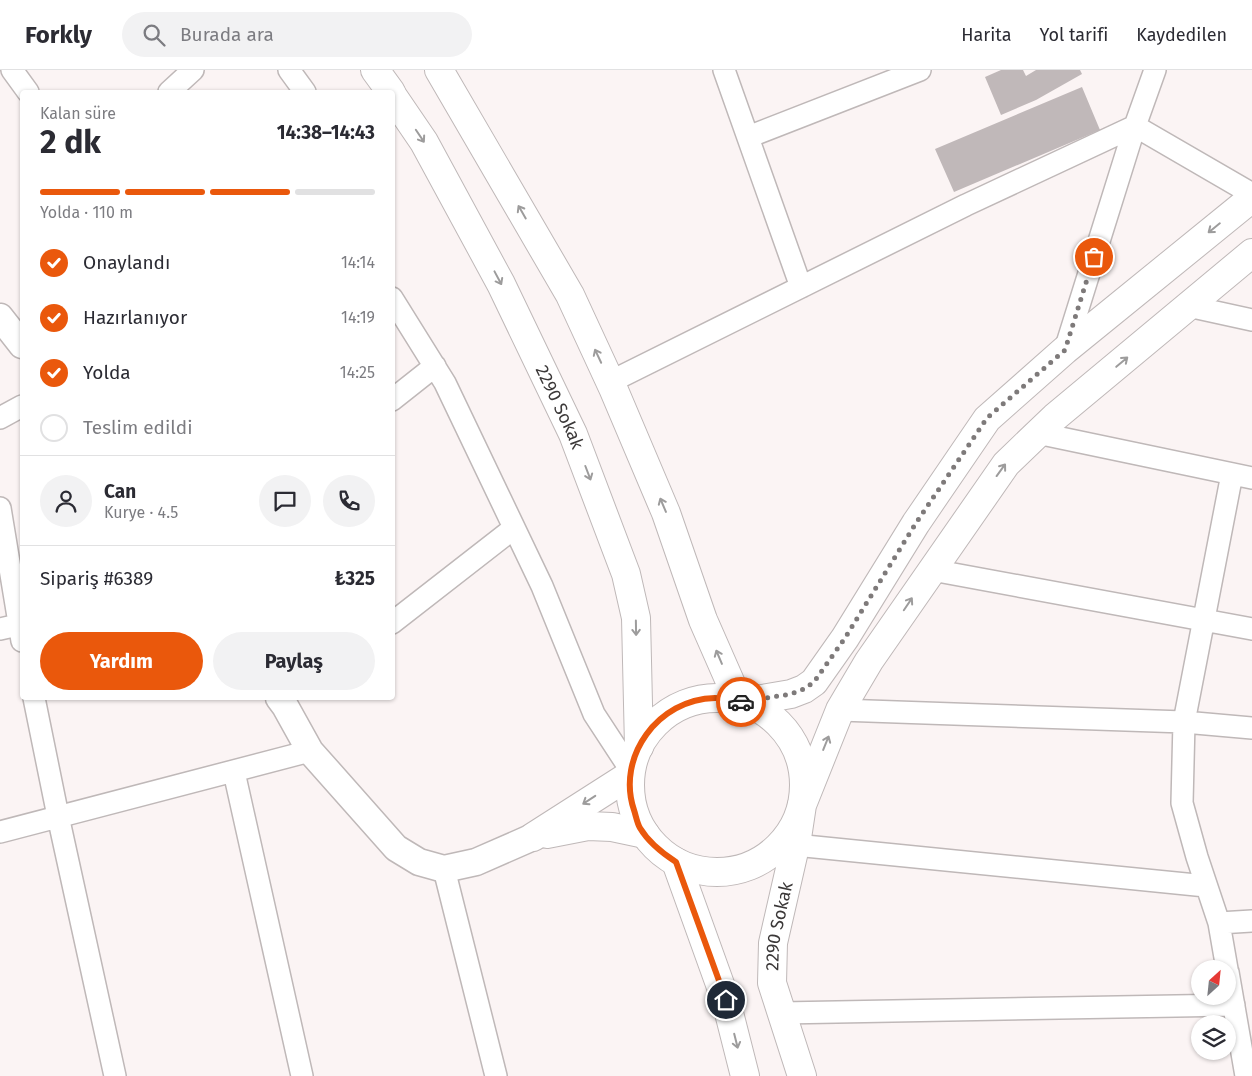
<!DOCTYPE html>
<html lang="tr">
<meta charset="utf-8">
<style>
:root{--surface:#fff;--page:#f2f2f3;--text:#2b2b33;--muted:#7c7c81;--line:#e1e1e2;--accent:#ea580c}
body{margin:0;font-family:"Fira Sans",sans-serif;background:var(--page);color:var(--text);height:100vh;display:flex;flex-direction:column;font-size:19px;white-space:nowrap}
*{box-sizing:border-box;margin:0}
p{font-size:16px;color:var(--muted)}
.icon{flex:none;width:28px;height:28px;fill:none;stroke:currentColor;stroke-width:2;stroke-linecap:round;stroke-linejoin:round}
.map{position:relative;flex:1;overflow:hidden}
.details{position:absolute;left:20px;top:20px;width:375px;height:610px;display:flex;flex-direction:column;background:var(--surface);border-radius:5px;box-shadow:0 1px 4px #0004}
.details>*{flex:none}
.needle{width:32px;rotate:27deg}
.fabs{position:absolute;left:1191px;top:890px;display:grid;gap:10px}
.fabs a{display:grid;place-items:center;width:45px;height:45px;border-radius:50%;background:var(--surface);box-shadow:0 1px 4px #0004;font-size:25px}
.pin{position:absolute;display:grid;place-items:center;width:42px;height:42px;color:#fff;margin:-21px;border:2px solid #fff;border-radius:50%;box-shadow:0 1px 5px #0007}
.courier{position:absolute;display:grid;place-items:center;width:50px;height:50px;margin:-25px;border:4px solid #ea580c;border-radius:50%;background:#fff;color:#222;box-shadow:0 1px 6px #0007}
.summary em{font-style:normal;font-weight:700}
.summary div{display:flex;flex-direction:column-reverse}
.summary{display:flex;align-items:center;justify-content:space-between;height:85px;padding:0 20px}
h1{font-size:32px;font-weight:700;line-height:38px}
.bar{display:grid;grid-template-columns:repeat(4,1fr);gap:8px 5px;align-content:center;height:60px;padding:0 20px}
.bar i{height:6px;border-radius:4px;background:var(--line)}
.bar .selected{background:var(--accent)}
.bar p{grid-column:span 4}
.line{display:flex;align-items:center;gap:12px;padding:0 20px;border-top:1px solid var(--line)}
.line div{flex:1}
.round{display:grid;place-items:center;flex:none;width:52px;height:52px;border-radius:26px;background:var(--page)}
ol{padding:0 20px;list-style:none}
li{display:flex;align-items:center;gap:15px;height:55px}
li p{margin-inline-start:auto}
li .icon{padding:5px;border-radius:50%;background:var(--accent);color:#fff;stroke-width:4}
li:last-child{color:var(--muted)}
li i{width:28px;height:28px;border:2px solid var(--line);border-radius:50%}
.primary-button{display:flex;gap:10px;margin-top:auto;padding:10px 20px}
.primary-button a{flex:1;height:58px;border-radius:30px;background:var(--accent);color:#fff;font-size:20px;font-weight:700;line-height:58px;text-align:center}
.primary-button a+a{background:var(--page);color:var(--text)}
header{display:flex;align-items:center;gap:30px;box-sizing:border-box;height:70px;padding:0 25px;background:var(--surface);border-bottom:1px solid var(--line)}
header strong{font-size:24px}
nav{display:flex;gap:28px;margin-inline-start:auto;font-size:18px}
.search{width:350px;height:45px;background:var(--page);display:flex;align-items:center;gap:12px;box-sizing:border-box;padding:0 18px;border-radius:28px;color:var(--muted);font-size:19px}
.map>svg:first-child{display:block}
.building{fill:#c0b8b9}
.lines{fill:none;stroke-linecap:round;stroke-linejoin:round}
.minor-casing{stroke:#bfb8b8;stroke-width:24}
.tertiary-casing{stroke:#bfb8b8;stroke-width:29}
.secondary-casing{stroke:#bfb8b8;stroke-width:30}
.minor{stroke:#fff;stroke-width:21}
.tertiary{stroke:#fff;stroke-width:26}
.secondary{stroke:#fff;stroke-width:28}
.oneway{stroke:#9d9c9c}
.done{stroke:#7e7a7a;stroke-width:5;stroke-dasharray:0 9}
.route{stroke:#ea580c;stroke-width:6}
.labels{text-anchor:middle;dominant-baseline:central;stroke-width:4;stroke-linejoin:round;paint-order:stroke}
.street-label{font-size:18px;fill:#3b3838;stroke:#fbf4f4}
</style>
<header>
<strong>Forkly</strong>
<div class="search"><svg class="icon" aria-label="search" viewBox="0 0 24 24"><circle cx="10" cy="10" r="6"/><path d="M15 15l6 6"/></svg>Burada ara</div>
<nav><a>Harita</a><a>Yol tarifi</a><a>Kaydedilen</a></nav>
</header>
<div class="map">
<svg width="1252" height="1006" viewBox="0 0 1252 1006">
<rect width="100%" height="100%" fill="#fbf4f4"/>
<path class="building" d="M1001,0H1023L1026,6L1036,0H1080L1082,4L1036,30L1001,45L985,7Z
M1082,17L1100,60L954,122L935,79Z"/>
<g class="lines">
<defs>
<path id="minor" d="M12,0L28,22
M289,0L305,22
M724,0L801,217
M169,22L193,0
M1135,56L1252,124
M748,67L920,0
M392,228L445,313L542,516L594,644L630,699
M1188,236L1252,250
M1065,280L1135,56L1155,0
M610,312L966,135L1135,56
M392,330L435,296
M0,348L22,336
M1037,363L1252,408
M0,438L22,571
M932,500L1252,559
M392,553L514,458
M0,559L22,554
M34,628L58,746L115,1006
M840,640L1184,652L1252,658
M234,702L302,1006
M0,762L310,681
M795,775L1206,816
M444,799L496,1006
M1219,853L1252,851
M1227,899L1219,853L1197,787L1182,733L1184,652L1232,404
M1228,902L1246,1006
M781,943L1234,935"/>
<path id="tertiary" d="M0,247L22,275
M279,628L285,636L310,681L396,778L419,792L444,799L476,792L533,767"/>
<g id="secondary">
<path d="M375,0L391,22"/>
<path d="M439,0L570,225L613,318L666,443L703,550L739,632"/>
<path id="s1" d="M392,25L424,72L501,214L573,364L626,504L636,548L639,677"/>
<circle cx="717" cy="715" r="87"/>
<path d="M744,632L791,624L804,619L814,612L845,568L916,453L987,349L1065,280L1252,128"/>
<path d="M547,764L588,756L612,757L645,764"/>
<path d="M533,767L630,705"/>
<path d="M676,792L726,931L745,1006"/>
<path id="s2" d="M802,1006L772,913L773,873L797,768L802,735L840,640L869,591L1006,394L1055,347L1252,183"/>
</g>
</defs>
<use href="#minor" class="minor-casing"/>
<use href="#tertiary" class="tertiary-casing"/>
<use href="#secondary" class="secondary-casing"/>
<use href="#minor" class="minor"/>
<use href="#tertiary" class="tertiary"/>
<use href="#secondary" class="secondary"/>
</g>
<defs><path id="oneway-shaft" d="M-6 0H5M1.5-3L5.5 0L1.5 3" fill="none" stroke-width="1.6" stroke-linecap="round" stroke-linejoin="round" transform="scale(1.25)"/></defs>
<g class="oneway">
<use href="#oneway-shaft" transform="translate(420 66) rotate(56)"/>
<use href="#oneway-shaft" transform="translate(522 142) rotate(-120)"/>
<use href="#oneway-shaft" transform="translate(1214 158) rotate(141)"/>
<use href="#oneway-shaft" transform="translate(498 208) rotate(62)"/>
<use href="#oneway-shaft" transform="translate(598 286) rotate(-115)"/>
<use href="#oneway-shaft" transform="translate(1122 292) rotate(-40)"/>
<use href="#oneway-shaft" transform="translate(1001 400) rotate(-54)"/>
<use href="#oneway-shaft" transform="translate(588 403) rotate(69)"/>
<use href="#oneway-shaft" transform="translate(663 435) rotate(-113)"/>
<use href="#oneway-shaft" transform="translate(908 534) rotate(-56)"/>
<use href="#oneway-shaft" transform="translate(636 558) rotate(89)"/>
<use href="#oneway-shaft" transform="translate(719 587) rotate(-113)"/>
<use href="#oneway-shaft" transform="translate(826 673) rotate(-68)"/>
<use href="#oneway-shaft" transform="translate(589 730) rotate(147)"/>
<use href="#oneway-shaft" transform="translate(736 971) rotate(76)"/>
</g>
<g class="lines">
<path class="done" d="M741,632L791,624L804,619L814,612L845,568L916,453L987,348L1065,280L1094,187"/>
<path class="route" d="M726,930L676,792C662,783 649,773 640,758C637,753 636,746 634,740C616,687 658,629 715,628C723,628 733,631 741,632"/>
</g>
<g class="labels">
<g class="street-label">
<text stroke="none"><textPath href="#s1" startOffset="355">2290 Sokak</textPath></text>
<text stroke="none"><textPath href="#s2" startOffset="155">2290 Sokak</textPath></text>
</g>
</g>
</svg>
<div class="fabs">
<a><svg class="needle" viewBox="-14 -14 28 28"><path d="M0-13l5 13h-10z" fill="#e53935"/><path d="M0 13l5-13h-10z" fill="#7c7c81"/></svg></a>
<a><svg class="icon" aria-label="layers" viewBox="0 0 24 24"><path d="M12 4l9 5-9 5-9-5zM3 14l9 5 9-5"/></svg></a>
</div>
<div class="pin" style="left:1094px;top:187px;background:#ea580c"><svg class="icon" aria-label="bag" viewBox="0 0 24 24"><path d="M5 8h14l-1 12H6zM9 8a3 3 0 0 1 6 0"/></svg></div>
<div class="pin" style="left:726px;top:930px;background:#1f2937"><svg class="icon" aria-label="home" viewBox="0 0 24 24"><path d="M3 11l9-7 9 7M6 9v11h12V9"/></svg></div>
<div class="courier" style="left:741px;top:632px"><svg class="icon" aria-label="car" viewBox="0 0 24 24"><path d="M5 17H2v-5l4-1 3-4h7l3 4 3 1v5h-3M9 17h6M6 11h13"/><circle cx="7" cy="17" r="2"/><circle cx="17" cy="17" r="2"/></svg></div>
<section class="details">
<div class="summary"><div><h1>2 dk</h1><p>Kalan süre</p></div><em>14:38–14:43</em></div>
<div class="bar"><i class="selected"></i><i class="selected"></i><i class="selected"></i><i></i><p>Yolda · 110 m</p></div>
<ol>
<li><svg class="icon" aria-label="check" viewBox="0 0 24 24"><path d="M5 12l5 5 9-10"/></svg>Onaylandı<p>14:14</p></li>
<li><svg class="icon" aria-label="check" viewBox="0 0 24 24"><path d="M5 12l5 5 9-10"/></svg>Hazırlanıyor<p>14:19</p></li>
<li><svg class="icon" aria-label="check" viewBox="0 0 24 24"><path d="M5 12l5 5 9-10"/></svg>Yolda<p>14:25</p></li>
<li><i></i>Teslim edildi</li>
</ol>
<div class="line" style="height:90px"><a class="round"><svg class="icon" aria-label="person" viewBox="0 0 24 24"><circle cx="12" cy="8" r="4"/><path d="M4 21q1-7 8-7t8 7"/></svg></a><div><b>Can</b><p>Kurye · 4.5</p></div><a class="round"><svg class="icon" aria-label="chat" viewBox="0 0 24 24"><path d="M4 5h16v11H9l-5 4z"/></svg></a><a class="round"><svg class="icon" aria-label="phone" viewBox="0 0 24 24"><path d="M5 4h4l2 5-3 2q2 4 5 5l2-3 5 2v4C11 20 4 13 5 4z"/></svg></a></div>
<div class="line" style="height:65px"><div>Sipariş #6389</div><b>₺325</b></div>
<div class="primary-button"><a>Yardım</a><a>Paylaş</a></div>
</section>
</div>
